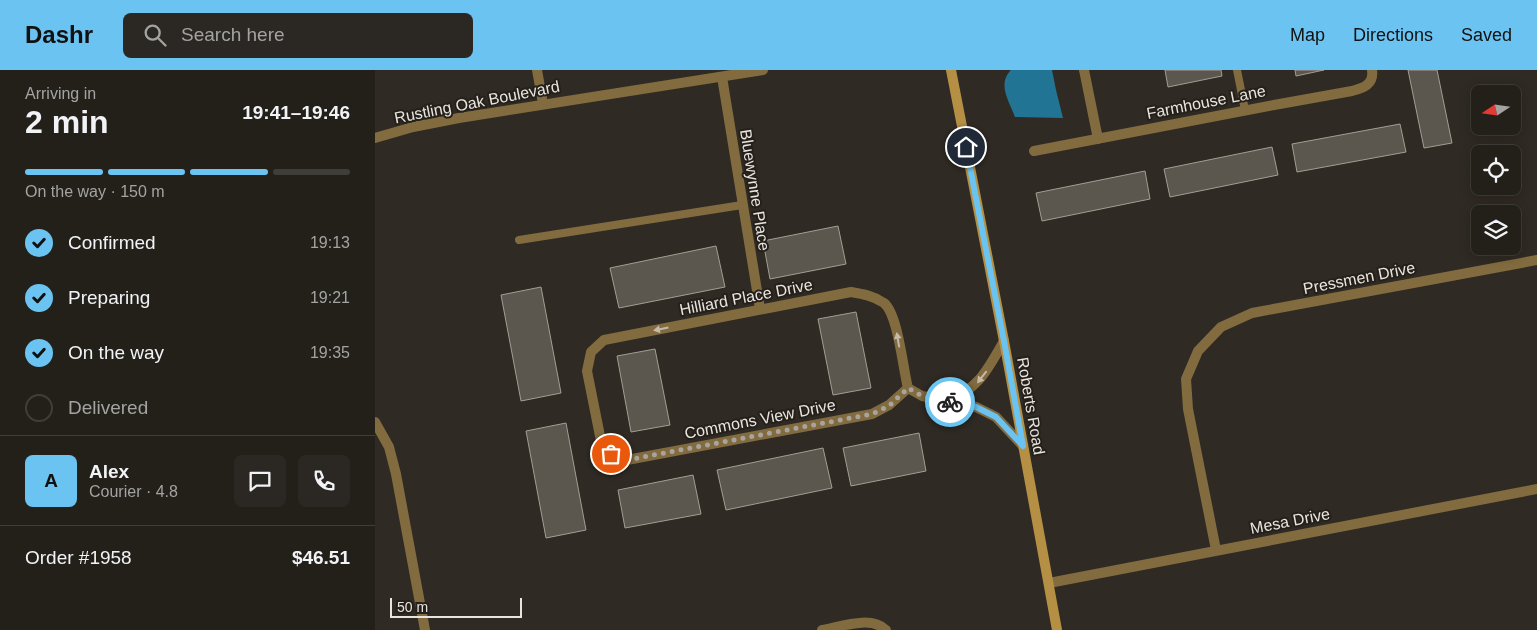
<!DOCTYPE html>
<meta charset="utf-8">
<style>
:root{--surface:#23201a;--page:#2b2823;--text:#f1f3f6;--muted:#a3a3a2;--line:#403e39;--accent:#6bc3f2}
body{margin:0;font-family:Helvetica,sans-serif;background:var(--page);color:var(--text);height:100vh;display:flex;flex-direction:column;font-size:19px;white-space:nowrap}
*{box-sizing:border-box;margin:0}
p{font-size:16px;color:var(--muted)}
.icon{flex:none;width:28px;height:28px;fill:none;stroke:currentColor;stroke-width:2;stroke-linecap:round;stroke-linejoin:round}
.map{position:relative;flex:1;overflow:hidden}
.drawer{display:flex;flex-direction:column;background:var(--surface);width:375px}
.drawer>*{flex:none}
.needle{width:32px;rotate:257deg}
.fabs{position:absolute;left:1096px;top:15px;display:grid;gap:10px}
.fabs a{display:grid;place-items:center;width:50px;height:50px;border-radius:8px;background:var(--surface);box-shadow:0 2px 12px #0003,0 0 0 1px var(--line);font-size:25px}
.scale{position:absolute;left:15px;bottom:12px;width:132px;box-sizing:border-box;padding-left:5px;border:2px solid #e8e5e0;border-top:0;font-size:14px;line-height:18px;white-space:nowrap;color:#e8e5e0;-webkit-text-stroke:4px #252019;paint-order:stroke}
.pin{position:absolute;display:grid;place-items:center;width:42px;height:42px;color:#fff;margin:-21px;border:2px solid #fff;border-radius:50%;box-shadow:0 1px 5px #0007}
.courier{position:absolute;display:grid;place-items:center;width:50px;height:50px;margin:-25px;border:4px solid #6bc3f2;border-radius:50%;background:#fff;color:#222;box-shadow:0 1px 6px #0007}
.summary em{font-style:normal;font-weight:700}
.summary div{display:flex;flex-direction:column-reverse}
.summary{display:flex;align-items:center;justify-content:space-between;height:85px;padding:0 25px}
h1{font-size:32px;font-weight:700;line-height:38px}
.bar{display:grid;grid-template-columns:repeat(4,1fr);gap:8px 5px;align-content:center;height:60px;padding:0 25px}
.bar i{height:6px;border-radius:4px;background:var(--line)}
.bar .selected{background:var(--accent)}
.bar p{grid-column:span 4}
.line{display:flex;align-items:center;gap:12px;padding:0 25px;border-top:1px solid var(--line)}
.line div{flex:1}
.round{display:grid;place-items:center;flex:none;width:52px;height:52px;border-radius:8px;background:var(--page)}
ol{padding:0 25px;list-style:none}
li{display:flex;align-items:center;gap:15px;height:55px}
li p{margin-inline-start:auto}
li .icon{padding:5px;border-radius:50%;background:var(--accent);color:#111;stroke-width:4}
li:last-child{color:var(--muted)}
li i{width:28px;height:28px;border:2px solid var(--line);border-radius:50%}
header{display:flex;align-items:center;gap:30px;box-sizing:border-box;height:70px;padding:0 25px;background:var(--accent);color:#111}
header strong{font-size:24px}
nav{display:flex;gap:28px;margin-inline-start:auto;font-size:18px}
.search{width:350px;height:45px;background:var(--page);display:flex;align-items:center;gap:12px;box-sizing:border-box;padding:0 18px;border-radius:8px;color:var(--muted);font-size:19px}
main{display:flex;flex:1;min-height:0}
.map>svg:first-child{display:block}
.water{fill:#227494}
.building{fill:#5c574e;stroke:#a49d94}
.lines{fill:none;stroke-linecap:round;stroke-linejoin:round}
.service{stroke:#826b3f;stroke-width:8}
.minor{stroke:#826b3f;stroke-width:10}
.secondary{stroke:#b48f44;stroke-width:10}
.oneway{fill:#c4baa8}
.done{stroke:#a7a49e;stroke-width:5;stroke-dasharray:0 9}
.route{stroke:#6bc3f2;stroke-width:6}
.labels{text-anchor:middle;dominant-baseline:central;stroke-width:4;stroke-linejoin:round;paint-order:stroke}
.street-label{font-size:16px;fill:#e8e5e0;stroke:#252019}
</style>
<header>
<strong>Dashr</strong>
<div class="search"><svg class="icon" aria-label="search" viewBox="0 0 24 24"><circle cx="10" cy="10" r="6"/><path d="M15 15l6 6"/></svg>Search here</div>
<nav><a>Map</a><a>Directions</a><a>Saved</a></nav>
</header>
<main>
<section class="drawer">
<div class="summary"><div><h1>2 min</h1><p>Arriving in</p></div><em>19:41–19:46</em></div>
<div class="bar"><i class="selected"></i><i class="selected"></i><i class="selected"></i><i></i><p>On the way · 150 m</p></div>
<ol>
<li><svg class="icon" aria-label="check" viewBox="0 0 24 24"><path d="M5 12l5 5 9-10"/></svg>Confirmed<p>19:13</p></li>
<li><svg class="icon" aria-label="check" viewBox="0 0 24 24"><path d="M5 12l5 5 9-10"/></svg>Preparing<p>19:21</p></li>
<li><svg class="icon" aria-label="check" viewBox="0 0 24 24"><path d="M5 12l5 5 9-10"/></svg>On the way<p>19:35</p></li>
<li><i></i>Delivered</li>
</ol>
<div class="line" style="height:90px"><b class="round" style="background:var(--accent);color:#111">A</b><div><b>Alex</b><p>Courier · 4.8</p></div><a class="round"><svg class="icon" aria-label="chat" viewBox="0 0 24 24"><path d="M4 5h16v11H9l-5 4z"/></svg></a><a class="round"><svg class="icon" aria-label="phone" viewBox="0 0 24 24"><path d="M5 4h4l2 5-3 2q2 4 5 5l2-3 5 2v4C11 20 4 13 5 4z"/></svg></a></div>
<div class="line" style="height:65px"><div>Order #1958</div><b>$46.51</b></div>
</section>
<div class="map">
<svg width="1162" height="560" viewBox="0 0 1162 560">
<rect width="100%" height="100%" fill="#2f2a23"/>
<path class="water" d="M636,0H677L681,20L688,48L640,47C634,31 622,14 636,0Z"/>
<path class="building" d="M790,0H846L847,6L793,17Z
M920,0H949L921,6Z
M1033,0H1062L1077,73L1049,78Z
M1025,54L1031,82L922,102L917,74Z
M897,77L903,105L795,127L789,99Z
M770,101L775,129L667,151L661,123Z
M463,156L471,194L395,209L388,171Z
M341,176L350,217L244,238L235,198Z
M166,217L186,323L146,331L126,225Z
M481,242L496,318L458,325L443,249Z
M280,279L295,355L256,362L242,286Z
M191,353L211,460L171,468L151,361Z
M544,363L551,401L476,416L468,378Z
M448,378L457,418L351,440L342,400Z
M318,405L326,444L250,458L243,420Z"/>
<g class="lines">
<path class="service" d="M862,0L870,40
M144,170L367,135"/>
<path class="minor" d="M162,0L168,34
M709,0L723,69
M347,7L385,239
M0,68L38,57L84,48L388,0
M659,81L899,35L977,21C989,18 999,14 997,0
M533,318L514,335L497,344L252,390L236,384L226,371L212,301L216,282L229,270L476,222C488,224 499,226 509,233C523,244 528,299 533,318L547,326L601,337L621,347L648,376
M573,331C605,317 612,300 629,271
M0,352L14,377L21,404L50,560
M841,480L813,339L811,309L823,281L846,257L877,243L1162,190
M674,513L1162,419
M447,560C465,557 496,545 511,560"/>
<path class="secondary" d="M576,0L629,271L682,560"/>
</g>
<defs><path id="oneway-solid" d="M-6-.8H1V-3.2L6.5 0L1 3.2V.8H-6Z" transform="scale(1.25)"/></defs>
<g class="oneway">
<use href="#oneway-solid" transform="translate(286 259) rotate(169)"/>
<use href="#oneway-solid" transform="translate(523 270) rotate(-100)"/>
<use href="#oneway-solid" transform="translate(607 307) rotate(128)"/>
</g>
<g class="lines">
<path class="done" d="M236,384L252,390L497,344L514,336L533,318L547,326L575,332"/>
<path class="route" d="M575,332L601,337L621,347L648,376L629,271L591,77"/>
</g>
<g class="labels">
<g class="street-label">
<text transform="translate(102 32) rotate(-11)">Rustling Oak Boulevard</text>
<text transform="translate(831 32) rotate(-11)">Farmhouse Lane</text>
<text transform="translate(380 120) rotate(81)">Bluewynne Place</text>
<text transform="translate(984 208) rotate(-11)">Pressmen Drive</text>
<text transform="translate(371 227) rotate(-11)">Hilliard Place Drive</text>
<text transform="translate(656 336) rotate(80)">Roberts Road</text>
<text transform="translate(385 349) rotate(-11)">Commons View Drive</text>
<text transform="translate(915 451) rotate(-11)">Mesa Drive</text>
</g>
</g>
</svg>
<div class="fabs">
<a><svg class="needle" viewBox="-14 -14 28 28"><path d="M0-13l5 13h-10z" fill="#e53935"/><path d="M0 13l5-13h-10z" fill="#a3a3a2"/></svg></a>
<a><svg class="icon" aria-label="locate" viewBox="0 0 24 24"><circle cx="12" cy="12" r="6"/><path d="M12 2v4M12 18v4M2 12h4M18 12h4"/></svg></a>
<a><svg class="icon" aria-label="layers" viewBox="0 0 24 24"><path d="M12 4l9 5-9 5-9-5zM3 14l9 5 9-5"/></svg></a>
</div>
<div class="scale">50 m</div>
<div class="pin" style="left:236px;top:384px;background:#ea580c"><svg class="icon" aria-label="bag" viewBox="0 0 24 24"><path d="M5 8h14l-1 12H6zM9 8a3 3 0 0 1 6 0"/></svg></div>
<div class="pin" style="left:591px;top:77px;background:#1f2937"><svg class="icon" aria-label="home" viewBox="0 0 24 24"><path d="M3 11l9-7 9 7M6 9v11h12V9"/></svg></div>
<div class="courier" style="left:575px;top:332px"><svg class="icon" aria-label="bike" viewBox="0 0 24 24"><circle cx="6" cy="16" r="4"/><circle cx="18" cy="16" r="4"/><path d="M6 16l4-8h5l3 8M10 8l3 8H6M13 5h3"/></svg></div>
</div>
</main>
